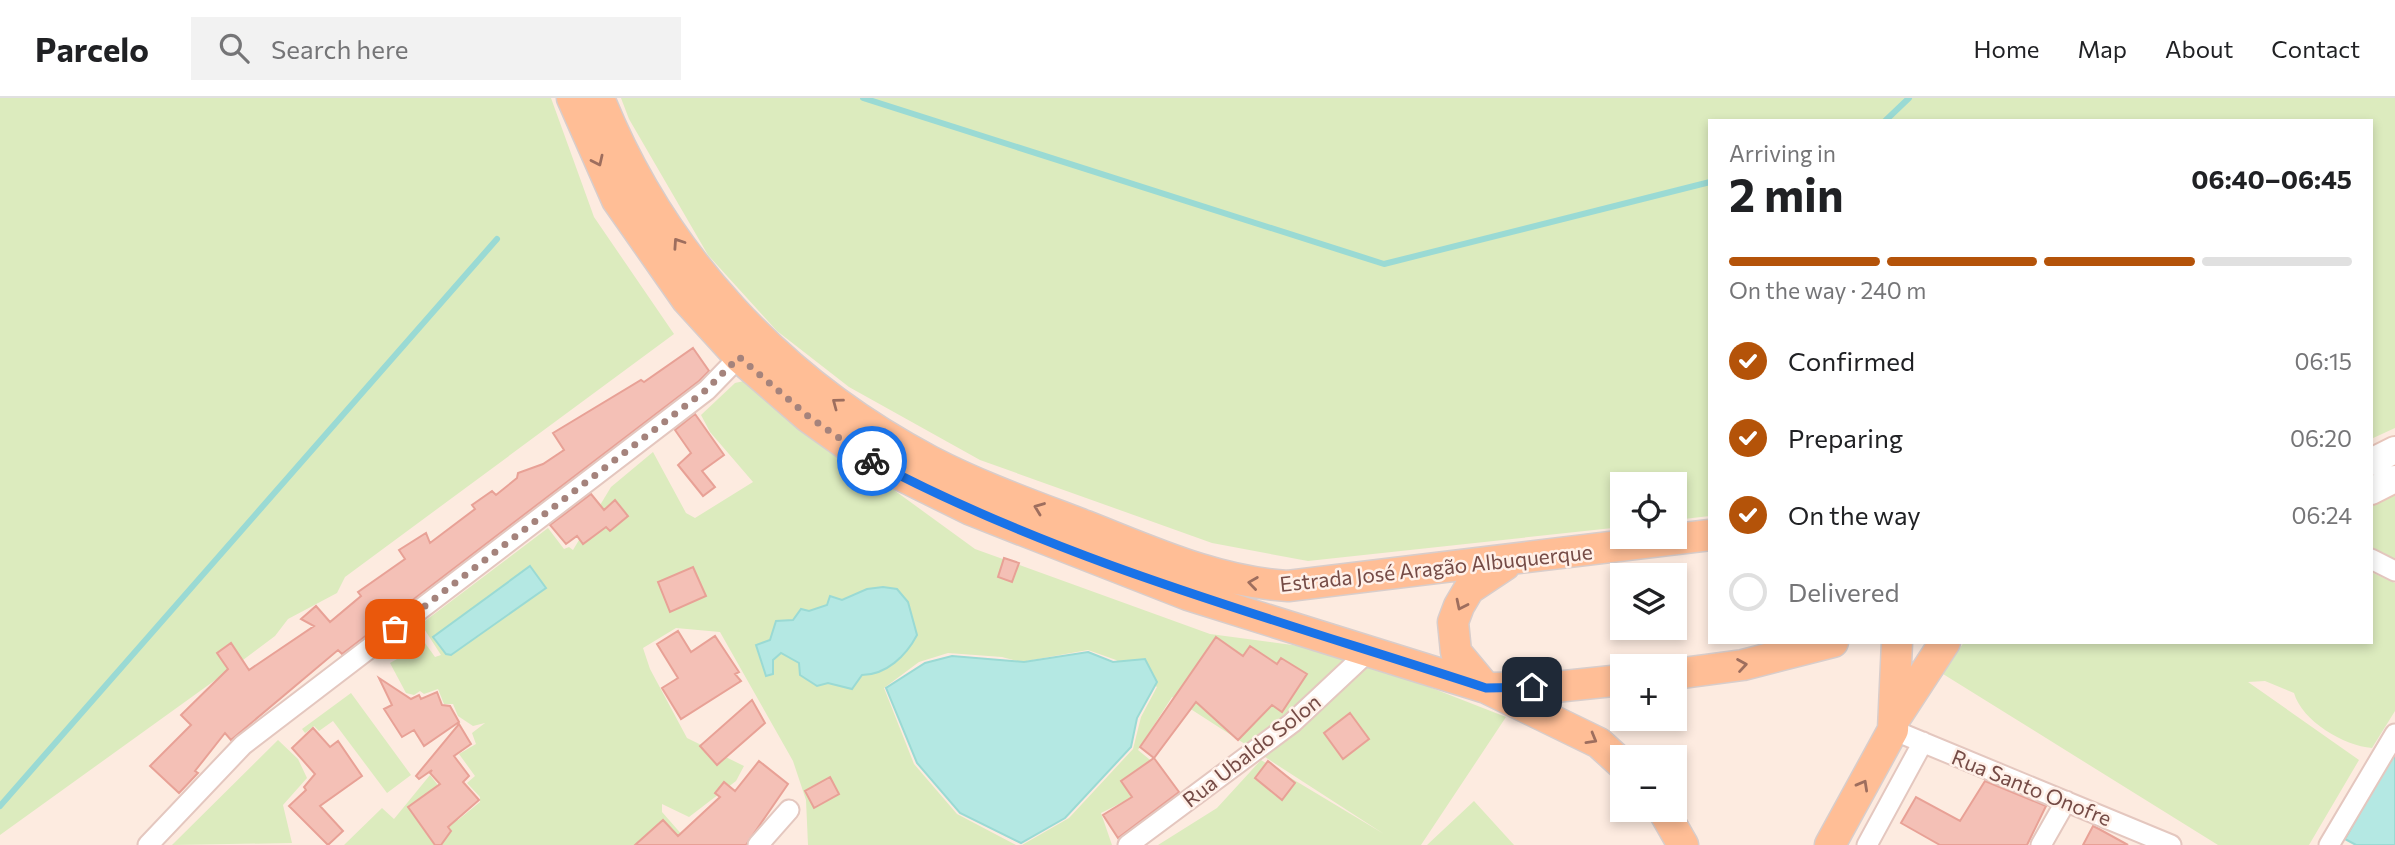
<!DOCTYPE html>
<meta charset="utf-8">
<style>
:root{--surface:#fff;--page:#f2f2f2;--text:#202124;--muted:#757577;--line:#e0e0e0;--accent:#b45309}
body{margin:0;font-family:Commissioner,sans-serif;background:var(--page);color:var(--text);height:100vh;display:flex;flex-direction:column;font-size:26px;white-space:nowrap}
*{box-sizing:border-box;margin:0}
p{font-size:23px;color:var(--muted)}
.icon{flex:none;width:38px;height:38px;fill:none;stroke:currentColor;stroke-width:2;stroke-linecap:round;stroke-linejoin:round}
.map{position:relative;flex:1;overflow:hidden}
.drawer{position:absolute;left:1708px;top:21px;width:665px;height:525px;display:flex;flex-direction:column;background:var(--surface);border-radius:0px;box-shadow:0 4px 10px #0003}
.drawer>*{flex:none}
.tools{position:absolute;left:1610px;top:374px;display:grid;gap:14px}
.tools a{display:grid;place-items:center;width:77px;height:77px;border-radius:0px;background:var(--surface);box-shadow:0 4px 10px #0003;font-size:35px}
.pin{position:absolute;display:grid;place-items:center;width:60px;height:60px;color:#fff;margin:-30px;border-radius:14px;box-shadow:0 4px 10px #0006}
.courier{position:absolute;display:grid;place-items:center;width:70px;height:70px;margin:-35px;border:5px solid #1a73e8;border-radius:50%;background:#fff;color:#222;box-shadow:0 2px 9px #0007}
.headline em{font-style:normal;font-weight:700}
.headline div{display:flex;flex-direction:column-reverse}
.headline{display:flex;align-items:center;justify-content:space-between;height:119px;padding:0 21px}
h1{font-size:46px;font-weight:700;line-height:52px}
.bar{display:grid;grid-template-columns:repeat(4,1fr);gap:10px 7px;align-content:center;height:84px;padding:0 21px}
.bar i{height:9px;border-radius:5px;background:var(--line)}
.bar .on{background:var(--accent)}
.bar p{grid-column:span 4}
ol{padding:0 21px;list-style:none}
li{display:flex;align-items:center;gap:21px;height:77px}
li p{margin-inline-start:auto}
li .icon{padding:7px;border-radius:50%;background:var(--accent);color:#fff;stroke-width:4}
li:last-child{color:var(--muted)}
li i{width:38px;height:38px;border:4px solid var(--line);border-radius:50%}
header{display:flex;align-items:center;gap:42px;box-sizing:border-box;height:98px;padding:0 35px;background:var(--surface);border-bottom:2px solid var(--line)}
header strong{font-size:33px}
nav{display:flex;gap:38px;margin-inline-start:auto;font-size:24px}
.search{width:490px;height:63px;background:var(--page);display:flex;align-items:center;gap:18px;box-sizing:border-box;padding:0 24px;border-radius:0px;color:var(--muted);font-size:26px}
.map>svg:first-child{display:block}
.green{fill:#dcebbe}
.water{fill:#b4e8e3;stroke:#9adad4;stroke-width:2}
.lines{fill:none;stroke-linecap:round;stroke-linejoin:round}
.stream{stroke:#9adad4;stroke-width:6}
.building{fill:#f4c0b6;stroke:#e8a196;stroke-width:2}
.street-casing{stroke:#e4c7bf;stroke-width:23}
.secondary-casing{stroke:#e9c6bb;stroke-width:30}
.primary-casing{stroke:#d8cdcb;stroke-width:33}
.street{stroke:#fff;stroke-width:19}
.secondary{stroke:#fff;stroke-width:26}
.primary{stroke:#ffbe96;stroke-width:30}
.oneway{stroke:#9e6e5e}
.done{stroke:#a5837c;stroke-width:7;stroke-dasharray:0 12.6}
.route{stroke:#1a73e8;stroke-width:9}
.labels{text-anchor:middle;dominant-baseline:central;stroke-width:5;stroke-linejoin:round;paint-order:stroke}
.street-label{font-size:21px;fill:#754b46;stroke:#fff0e8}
</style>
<header>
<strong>Parcelo</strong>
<div class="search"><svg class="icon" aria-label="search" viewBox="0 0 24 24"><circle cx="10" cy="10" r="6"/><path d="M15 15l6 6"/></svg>Search here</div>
<nav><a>Home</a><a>Map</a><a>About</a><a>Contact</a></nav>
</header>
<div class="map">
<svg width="2395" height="747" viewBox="0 0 2395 747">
<rect width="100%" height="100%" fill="#fdebe0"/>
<path class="green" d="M0,0H551L594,119L674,236L345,479L337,495L288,521L275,538L239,565L0,737Z
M621,0H2395V330L2371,341V23H1710V418L1675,422V387H1622V429L1308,463L1212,445L980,362L849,289L777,233L708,157L629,21Z
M744,283L975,451L1210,536L1337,553L1506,619L1421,747H1158L1217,710L1261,662L1384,736L1172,599L1138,652L1160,670L1131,714L1123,704L1101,715L1112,747H1022L1069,720L1133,651L1141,619L1157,589L1116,562L1088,552L1021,564L1002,559L948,555L919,564L884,590L914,666L957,716L1016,747H808L806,702L793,663L720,534L676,530L643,550L650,571L687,640L744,668L736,683L689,719L662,706V714L691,747H344L382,710L394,721L430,677L444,695L440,699L458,722L480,704V699L467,685L475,678L459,656L476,646L472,635L485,625L473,628L458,618L453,606H444L438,591L424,596L420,593L414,597L406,595L390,565L425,545L435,559L441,557L421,526L548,430L564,451L569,449L573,452L611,389L653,354L686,415L695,420L753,384L710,334L701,317L735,285Z
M2395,395V465L2371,453V407Z
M2371,474L2395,485V613L2372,650C2344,648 2302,623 2294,595L2265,583L2248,584L2359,662L2309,747H2218L1943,576L1964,544H2371Z
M351,595L411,677L387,695L333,623L319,633L314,628L305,635L302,631Z
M278,642L298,661L307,680L283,707L292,745L172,747Z
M1474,703L1514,747H1427Z"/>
<path class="water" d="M530,468L546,490L451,557L446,556L433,539Z
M883,489L897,491L908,504L917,537C906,558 886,577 862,577L852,591L828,585L817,588L800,577L799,565L781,555L773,562V576L766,578L756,547L770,542L776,523L793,522L801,511L809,513L827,507L830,498L842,502L867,491Z
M1088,554L1113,564L1145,561L1157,584L1137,620L1131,649L1065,720L1021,745L960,715L917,665L886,590L925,565L952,558L1024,564Z
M2395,653V747H2356L2345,741Z"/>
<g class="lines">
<path class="stream" d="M863,0L1384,166L1710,84
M1885,23L1909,0
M0,708L497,141"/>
</g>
<path class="building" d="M693,250L709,273L699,283L342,556L338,552L231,642L225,635L195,673L198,675L179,695L150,668L191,627L181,617L228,571L217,555L231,545L249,572L314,528L301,521L316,508L330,524L361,498L358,494L405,461L399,452L426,435L430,445L475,411L472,407L492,393L496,397L517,380L518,375L543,366L564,352L553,335L641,282L644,284Z
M695,316L724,357L702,373L715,389L703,398L678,367L691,355L675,332Z
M591,396L604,412L615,402L628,418L610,433L606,429L583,446L577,438L566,446L550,427Z
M1004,460L1019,465L1012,484L998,479Z
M693,469L706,498L670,514L658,484Z
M678,533L691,554L715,538L739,574L735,576L741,583L681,621L662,590L678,580L657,546Z
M1216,539L1243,558L1250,548L1277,566L1281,560L1307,576L1282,614L1272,607L1238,642L1196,604L1154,660L1140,649Z
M379,580L411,601L419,597L421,601L437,594L442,607L450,608L459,624L424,648L414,632L402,639L384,611L392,607Z
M752,602L765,625L717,667L700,648Z
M1350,615L1369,641L1343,661L1324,635Z
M459,626L471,646L454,658L469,678L463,684L479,702L448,729L451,733L441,747H435L408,709L440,686L430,675L432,672L419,681L416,678Z
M313,630L330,649L338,643L362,678L320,708L343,733L328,747L289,708L306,692L304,689L315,676L292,650Z
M1154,660L1179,694L1118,740L1103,717L1132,699L1121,683Z
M759,663L788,686L746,747H635L663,722L678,738L720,699L715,695L724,684L735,693Z
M1268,663L1295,685L1282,702L1255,680Z
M830,679L839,696L814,710L805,693Z
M1985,683L2046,708L2027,747H1940L1901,725L1916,699L1960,723Z
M2093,728L2099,731L2128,747H2083Z"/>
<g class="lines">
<defs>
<path id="street" d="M2371,461L2395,473
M1893,632L2171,747
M148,747L243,647L707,292L739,259
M758,747L789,712
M1128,747L1292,625L1370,552
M1867,747L1923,644
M2041,747L2066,703
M2329,747L2395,636"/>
<path id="secondary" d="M2371,364L2395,352
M2371,393L2395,381"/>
<path id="primary" d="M572,0L617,102L687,202L739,259L808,319L864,359L971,412L1188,497L1486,590L1555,589L1622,582
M599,0C662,158 780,284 930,363C980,389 1034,408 1086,428C1152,454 1217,484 1288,488L1710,437
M1505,467L1469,491L1459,508L1453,524L1456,554L1486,590L1599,645L1622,666
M1675,576L1743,567L1833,544
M1896,619L1945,544
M1663,712L1683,747
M1830,747L1893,632L1897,544"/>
</defs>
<use href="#street" class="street-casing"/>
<use href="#secondary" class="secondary-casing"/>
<use href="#primary" class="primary-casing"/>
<use href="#street" class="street"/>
<use href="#secondary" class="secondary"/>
<use href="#primary" class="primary"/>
</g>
<defs><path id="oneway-chevron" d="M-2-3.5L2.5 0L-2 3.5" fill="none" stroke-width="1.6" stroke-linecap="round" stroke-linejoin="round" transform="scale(1.75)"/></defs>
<g class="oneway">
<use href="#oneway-chevron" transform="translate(598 63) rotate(65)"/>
<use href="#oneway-chevron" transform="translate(678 145) rotate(-124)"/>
<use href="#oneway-chevron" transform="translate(837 305) rotate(-143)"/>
<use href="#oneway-chevron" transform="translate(1039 410) rotate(-159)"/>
<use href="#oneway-chevron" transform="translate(1253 485) rotate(-172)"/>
<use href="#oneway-chevron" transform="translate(1461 507) rotate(116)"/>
<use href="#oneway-chevron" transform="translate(1742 567) rotate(-9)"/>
<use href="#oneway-chevron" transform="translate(1592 641) rotate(30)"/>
<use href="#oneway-chevron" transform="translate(1863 687) rotate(-61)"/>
</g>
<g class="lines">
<path class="done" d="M395,531L706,292L739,259L808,318L872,363"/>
<path class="route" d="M872,363C1066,466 1279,522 1486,590L1532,589"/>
</g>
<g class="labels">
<g class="street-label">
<text transform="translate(1436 469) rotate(-6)">Estrada José Aragão Albuquerque</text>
<text transform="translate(1251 652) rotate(-38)">Rua Ubaldo Solon</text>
<text transform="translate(2032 689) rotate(22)">Rua Santo Onofre</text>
</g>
</g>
</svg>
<div class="tools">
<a><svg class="icon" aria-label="locate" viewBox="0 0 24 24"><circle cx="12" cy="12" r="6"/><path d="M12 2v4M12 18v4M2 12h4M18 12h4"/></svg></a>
<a><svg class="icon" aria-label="layers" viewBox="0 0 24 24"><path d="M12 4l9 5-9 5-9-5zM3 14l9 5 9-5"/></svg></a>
<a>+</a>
<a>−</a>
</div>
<div class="pin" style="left:395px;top:531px;background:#ea580c"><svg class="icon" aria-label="bag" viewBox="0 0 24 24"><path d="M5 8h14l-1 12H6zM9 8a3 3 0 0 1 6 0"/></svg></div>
<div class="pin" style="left:1532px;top:589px;background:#1f2937"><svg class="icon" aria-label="home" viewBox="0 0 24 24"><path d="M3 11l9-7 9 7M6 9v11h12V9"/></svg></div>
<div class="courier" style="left:872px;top:363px"><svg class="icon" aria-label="bike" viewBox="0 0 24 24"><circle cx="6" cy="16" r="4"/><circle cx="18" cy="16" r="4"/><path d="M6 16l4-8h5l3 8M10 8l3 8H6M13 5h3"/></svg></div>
<section class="drawer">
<div class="headline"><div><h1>2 min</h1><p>Arriving in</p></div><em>06:40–06:45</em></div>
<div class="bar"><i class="on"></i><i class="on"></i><i class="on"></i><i></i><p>On the way · 240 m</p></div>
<ol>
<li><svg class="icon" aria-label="check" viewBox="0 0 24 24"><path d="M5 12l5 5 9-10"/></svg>Confirmed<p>06:15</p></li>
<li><svg class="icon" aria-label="check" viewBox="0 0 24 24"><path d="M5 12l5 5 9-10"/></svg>Preparing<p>06:20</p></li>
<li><svg class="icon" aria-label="check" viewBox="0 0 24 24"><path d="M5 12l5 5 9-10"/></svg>On the way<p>06:24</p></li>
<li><i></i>Delivered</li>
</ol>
</section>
</div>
